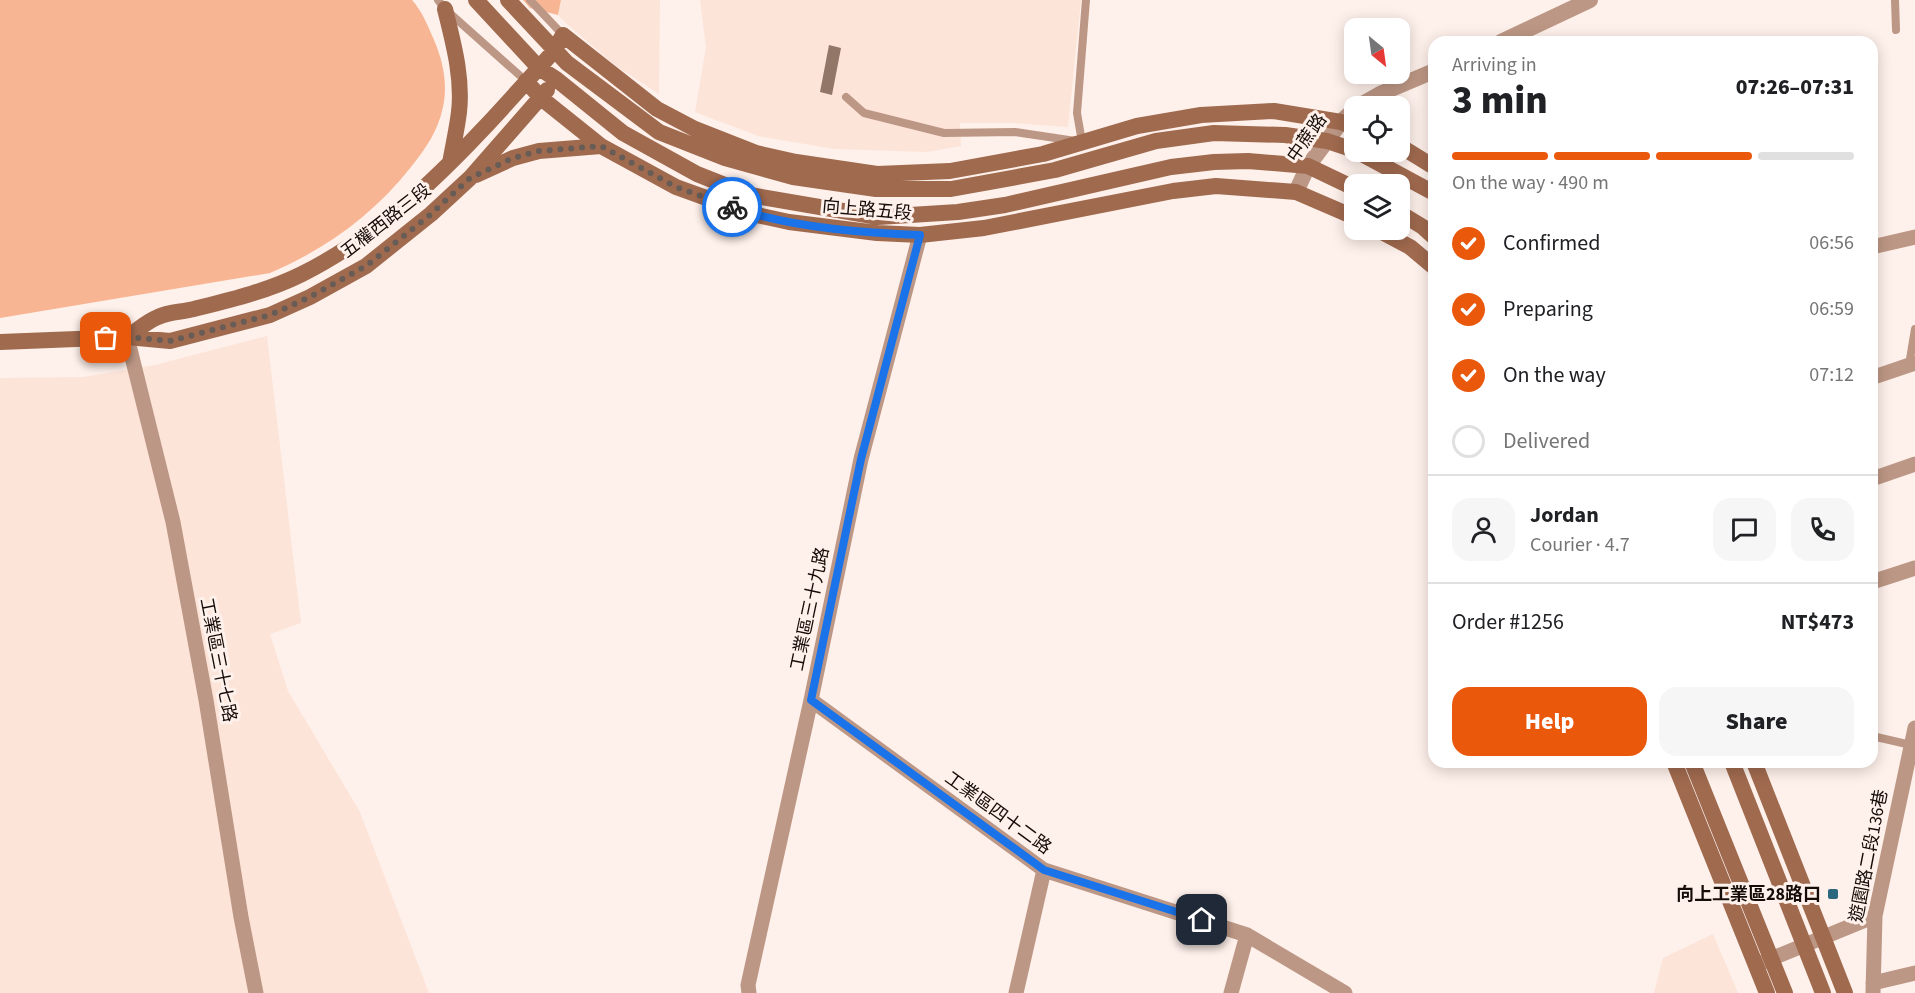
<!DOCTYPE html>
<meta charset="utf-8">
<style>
:root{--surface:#fff;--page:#f6f6f6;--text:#202124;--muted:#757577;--line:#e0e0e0;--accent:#ea580c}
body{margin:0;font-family:"Source Sans 3","Noto Sans TC",sans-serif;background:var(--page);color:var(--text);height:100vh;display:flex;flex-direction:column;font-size:22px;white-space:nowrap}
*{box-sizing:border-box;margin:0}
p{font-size:20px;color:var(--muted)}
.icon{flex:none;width:33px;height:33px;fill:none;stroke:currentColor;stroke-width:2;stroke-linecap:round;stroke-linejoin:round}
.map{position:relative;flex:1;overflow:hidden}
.sheet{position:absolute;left:1428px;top:36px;width:450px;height:732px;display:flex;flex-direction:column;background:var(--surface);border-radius:18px;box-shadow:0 3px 15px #0003}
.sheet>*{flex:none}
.needle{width:39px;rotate:151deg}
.buttons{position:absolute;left:1344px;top:18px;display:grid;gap:12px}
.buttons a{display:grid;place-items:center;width:66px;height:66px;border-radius:12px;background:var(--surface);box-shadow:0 3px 15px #0003;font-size:30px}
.pin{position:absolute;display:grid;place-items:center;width:51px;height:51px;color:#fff;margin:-26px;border-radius:12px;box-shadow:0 3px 9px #0006}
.courier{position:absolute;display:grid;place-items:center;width:60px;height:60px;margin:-30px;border:4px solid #1a73e8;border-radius:50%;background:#fff;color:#222;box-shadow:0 2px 8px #0007}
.summary em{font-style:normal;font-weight:800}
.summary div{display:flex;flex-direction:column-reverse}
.summary{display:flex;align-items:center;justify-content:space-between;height:102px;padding:0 24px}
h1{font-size:39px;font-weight:800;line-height:45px}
.bar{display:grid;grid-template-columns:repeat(4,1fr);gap:9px 6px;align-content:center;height:72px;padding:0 24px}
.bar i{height:8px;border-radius:4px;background:var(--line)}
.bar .active{background:var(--accent)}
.bar p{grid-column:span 4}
.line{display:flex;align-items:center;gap:15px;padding:0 24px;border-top:2px solid var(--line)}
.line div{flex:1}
.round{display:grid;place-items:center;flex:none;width:63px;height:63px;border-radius:18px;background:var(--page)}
ol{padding:0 24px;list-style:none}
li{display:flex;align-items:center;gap:18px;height:66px}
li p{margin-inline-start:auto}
li .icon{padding:6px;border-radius:50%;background:var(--accent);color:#fff;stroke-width:4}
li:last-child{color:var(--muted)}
li i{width:33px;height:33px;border:3px solid var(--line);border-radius:50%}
.action{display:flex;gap:12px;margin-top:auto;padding:12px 24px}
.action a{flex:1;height:69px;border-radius:18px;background:var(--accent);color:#fff;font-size:24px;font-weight:800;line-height:69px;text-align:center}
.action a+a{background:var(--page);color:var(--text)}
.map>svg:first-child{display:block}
.built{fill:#fde4d9}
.green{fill:#f8b594}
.building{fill:#927668}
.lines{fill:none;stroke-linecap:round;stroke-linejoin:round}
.service{stroke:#bd9785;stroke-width:8}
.minor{stroke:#bd9785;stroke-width:15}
.tertiary{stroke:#bd9785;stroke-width:16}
.secondary{stroke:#a06a4f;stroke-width:16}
.done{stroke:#675c56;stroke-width:6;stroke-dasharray:0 10.8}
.route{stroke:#1a73e8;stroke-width:8}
.poi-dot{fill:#2a667d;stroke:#fef0ea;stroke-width:2}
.labels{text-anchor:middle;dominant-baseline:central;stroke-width:6;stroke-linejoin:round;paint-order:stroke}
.street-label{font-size:18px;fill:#160c07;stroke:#fef0ea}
.poi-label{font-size:18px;font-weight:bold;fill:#160c07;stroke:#fef0ea;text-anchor:end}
</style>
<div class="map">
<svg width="1915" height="993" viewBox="0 0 1915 993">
<rect width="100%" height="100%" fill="#fef0ea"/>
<path class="built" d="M561,0H660L659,94L616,66L568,25L558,15Z
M700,0H1081L1068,127L1014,123H960L961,146L927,152L834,149L758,136L695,112L706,47Z
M267,336L301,623L270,634L288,691L360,812L429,993H0V378L83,377L155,365Z
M1713,934L1738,993H1654L1663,958Z"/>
<path class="green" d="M0,0H412C422,11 428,26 434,40C443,61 448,84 443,107C438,131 426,148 411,167C373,215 326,249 270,273L0,318Z
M523,0H561L558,15L530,8Z"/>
<path class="building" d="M829,45L841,48L832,95L820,92Z"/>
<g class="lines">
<path class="service" d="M438,0L445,9L526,81
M530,0L563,35
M1895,0L1896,30
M846,97L864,113L944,133L1015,132L1082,142L1077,113L1086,0
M1909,365L1915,329
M1872,736L1911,745"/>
<path class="minor" d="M1872,247L1915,237
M127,337L173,522L206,700L241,917L256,993
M1874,377L1915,363
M1872,479L1915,464
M1872,582L1915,568
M811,700L1044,870L1247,935L1345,993
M1761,963L1875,916
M1873,983L1915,973
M749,993L748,985L811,700L861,459L920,235
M1016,993L1044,870
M1231,993L1247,935
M1873,993L1875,916L1915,728"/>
<path class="tertiary" d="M1501,42L1590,0
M1359,106L1382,93L1434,71
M1296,192L1308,166L1341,122L1354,110"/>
<path class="secondary" d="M476,0L539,68L556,79L623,133L697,174L750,195L878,217L958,212L1005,205L1171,167L1214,162L1248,161L1308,166L1354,188
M508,0L567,63L659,132L725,158L793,177L876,189H951L1055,170L1156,141L1214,133L1285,135L1327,141L1354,150
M445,9C453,42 463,77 459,112C457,129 453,146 450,163
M526,81L541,98L601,146L676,187L748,213L789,222L877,233L920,235L984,228L1173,191L1216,186L1296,192L1354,217
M1400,146L1434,167
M1358,152L1434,193
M476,175L513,158L539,151L601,146
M1400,213L1423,227L1434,237
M1378,230L1410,247L1434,267
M127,337C137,331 147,321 158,317C168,312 182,312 194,309C230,300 268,291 302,274C404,223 479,134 554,51L563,35L657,109L695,129L756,153L796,162L877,174L950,171L1043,154L1137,126L1201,115L1274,111L1341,122L1354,127
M0,342L127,337L170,341L270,315L310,297L366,266L431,214L470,178L547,90
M1674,762L1767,993
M1692,762L1785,993
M1732,762L1823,993
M1754,762L1845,993"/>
</g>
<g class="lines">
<path class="done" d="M106,338L127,337L170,341L270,315L310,297L366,266L431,214L470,178L513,158L539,151L601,146L676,187L732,207"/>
<path class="route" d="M732,207C787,227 861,233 920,235L861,459L811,700L1044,870L1202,920"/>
</g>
<rect class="poi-dot" x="1827" y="888" width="12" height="12" rx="3"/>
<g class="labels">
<g class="street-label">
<text transform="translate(1307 138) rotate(-55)">中蔗路</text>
<text transform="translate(867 210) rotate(5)">向上路五段</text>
<text transform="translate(386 221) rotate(-38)">五權西路三段</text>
<text transform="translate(810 609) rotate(-78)">工業區三十九路</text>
<text transform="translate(218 660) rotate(79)">工業區三十七路</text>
<text transform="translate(998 813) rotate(36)">工業區四十二路</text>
<text transform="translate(1869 856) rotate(-79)">遊園路二段136巷</text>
</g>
<g class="poi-label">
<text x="1821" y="894">向上工業區28路口</text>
</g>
</g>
</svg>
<div class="buttons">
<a><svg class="needle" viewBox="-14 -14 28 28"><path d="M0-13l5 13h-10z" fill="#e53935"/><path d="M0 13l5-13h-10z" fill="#757577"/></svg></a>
<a><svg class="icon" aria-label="locate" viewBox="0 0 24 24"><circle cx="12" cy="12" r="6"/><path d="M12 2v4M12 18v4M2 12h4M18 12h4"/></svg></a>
<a><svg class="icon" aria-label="layers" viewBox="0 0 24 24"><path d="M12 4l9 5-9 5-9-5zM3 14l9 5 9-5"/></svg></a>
</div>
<div class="pin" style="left:106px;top:338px;background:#ea580c"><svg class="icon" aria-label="bag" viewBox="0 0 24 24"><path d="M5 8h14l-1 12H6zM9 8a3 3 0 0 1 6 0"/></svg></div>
<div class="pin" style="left:1202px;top:920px;background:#1f2937"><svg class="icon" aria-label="home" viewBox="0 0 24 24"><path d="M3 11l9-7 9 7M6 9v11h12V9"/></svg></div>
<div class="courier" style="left:732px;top:207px"><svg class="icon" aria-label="bike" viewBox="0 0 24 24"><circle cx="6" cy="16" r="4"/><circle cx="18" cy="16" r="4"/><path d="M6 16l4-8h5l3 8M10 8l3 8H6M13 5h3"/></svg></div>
<section class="sheet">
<div class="summary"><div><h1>3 min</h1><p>Arriving in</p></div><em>07:26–07:31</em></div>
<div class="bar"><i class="active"></i><i class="active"></i><i class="active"></i><i></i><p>On the way · 490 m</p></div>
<ol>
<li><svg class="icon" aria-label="check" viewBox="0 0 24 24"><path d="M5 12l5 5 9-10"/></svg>Confirmed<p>06:56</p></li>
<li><svg class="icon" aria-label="check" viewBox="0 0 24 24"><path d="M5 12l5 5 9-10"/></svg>Preparing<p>06:59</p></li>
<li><svg class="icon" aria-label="check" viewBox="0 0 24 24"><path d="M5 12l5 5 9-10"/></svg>On the way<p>07:12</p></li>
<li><i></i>Delivered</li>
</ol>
<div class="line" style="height:108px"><a class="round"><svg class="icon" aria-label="person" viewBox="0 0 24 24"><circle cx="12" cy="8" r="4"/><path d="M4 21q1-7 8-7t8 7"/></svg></a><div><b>Jordan</b><p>Courier · 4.7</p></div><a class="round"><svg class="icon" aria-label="chat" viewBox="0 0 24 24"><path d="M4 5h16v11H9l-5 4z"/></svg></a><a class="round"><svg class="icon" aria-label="phone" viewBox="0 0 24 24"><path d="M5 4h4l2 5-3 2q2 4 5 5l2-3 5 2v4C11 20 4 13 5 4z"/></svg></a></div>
<div class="line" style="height:78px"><div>Order #1256</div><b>NT$473</b></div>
<div class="action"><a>Help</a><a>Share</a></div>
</section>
</div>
